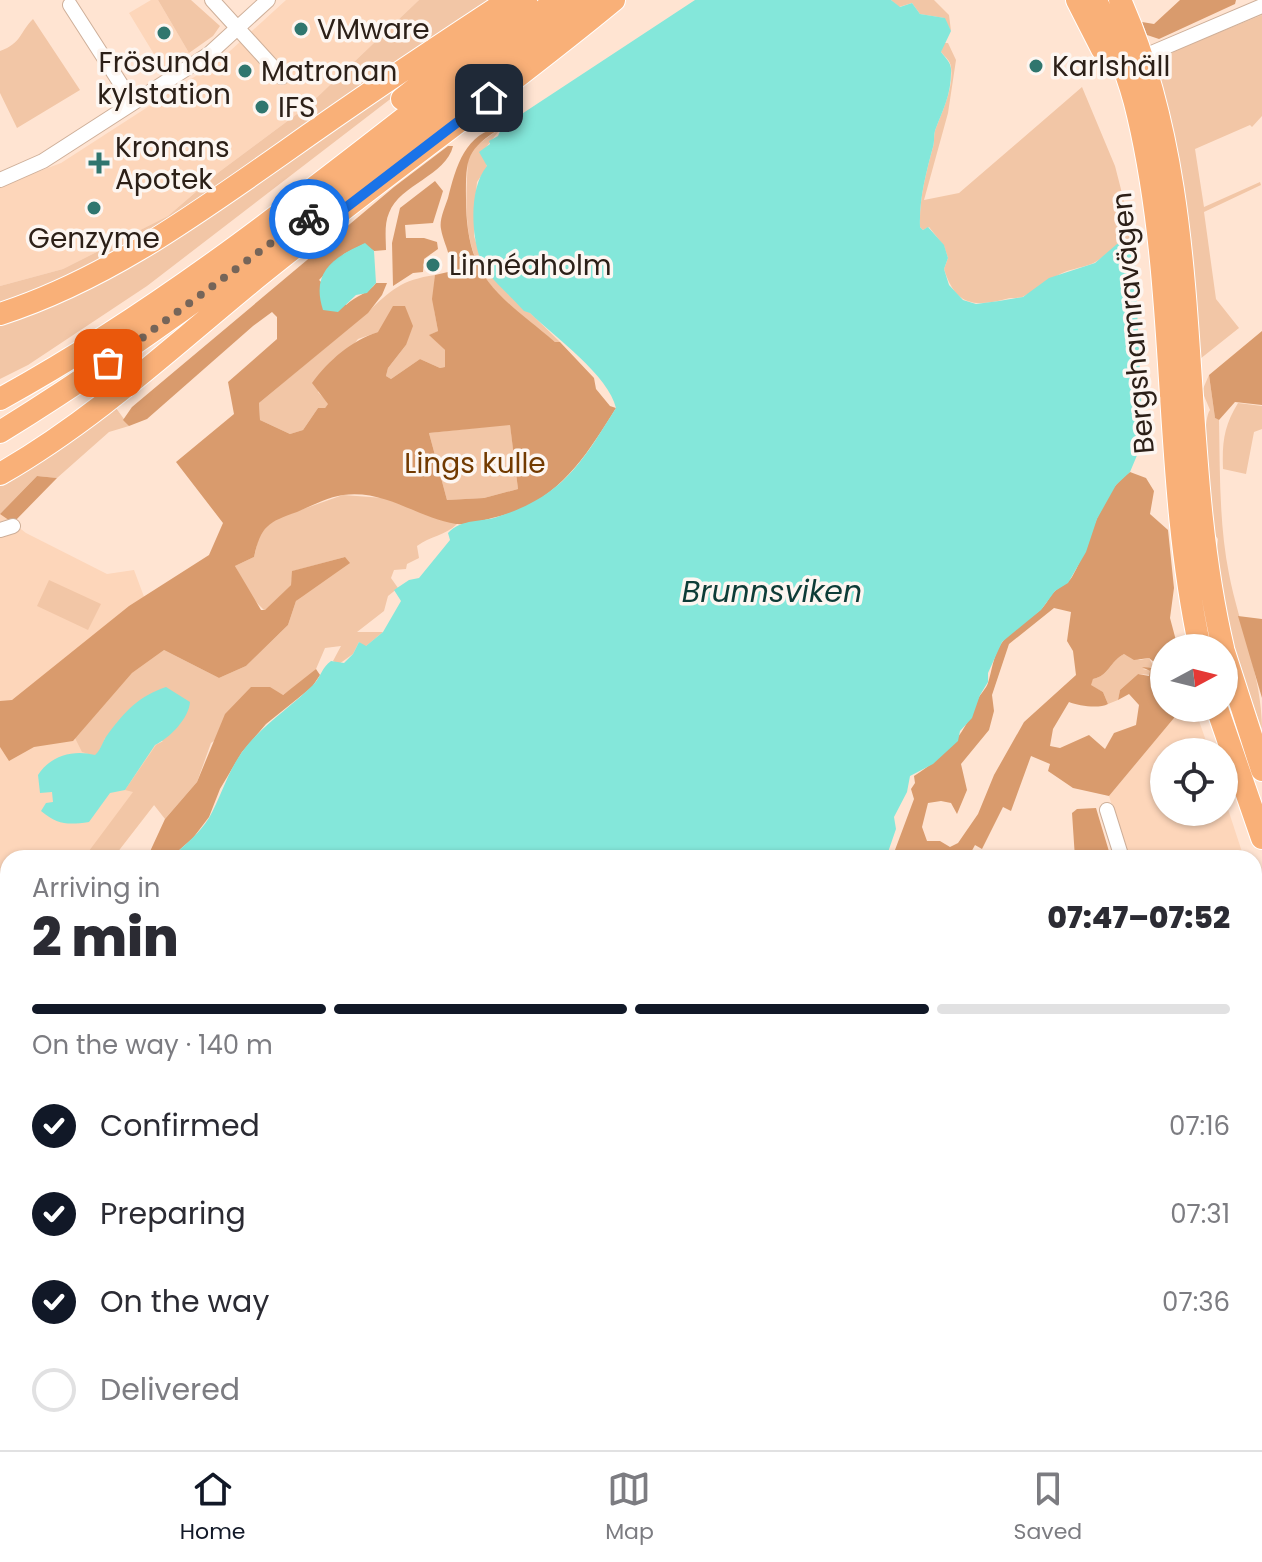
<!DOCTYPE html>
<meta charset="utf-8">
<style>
:root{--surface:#fff;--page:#f2f2f3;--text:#2b2b33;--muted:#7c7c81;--line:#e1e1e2;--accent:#111827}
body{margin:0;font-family:Poppins,sans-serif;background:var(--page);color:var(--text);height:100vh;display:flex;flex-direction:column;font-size:30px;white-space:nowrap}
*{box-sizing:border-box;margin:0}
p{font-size:26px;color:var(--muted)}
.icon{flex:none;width:44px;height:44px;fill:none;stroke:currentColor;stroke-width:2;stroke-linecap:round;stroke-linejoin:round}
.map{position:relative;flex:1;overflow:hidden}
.details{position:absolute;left:0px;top:850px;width:1262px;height:600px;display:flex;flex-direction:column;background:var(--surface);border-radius:24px 24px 0 0;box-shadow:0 2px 6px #0004}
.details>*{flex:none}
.needle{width:52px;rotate:83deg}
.tools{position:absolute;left:1150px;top:634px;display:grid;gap:16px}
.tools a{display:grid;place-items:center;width:88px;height:88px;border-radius:50%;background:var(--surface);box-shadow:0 2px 6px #0004;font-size:40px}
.pin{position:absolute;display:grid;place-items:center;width:68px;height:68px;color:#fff;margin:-34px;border-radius:16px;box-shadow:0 4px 12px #0006}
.courier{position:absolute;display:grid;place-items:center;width:80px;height:80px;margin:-40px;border:6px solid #1a73e8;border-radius:50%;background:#fff;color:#222;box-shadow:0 2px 10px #0007}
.headline em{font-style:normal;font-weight:800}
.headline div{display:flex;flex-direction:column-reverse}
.headline{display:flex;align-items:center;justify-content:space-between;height:136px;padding:0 32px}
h1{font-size:52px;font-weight:800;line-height:60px}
.bar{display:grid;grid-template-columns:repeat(4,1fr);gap:12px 8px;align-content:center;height:96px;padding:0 32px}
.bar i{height:10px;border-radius:6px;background:var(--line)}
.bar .current{background:var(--accent)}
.bar p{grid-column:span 4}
ol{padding:0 32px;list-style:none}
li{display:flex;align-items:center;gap:24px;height:88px}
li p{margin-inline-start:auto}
li .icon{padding:8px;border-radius:50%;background:var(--accent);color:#fff;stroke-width:4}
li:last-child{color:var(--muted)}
li i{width:44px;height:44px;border:4px solid var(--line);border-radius:50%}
.dock{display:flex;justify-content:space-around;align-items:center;height:112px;border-top:2px solid var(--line);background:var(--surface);font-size:22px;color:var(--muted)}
.dock a{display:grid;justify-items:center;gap:4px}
.dock .current{color:var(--accent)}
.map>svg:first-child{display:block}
.built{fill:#fdd6ba}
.green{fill:#f2c6a6}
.forest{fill:#d99b6d;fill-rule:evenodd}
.water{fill:#84e7da}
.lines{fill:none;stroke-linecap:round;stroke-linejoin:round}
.minor-casing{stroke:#ceaf99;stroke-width:16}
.highway-casing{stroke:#fff;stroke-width:24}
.minor{stroke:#fff;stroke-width:14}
.highway{stroke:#f9b078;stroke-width:22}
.done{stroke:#766559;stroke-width:8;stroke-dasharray:0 14.4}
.route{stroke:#1a73e8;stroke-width:10}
.poi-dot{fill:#30766e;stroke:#fdf6f1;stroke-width:3}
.labels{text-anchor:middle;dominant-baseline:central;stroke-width:7;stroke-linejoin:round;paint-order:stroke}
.poi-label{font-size:28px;fill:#2c2018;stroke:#fdf6f1;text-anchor:start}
.street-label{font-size:28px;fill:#2c2018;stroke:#fdf6f1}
.park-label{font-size:28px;fill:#723a00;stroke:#fdf6f1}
.water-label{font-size:30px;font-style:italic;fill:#0d3c37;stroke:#fdf6f1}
</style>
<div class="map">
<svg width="1262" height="1450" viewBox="0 0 1262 1450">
<rect width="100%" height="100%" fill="#ffe4d2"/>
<path class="built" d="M151,0H158L189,53L163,69L129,13Z
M286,0H419L309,105L219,172L168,216L63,269L0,286V186L61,163L219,61Z
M0,513L26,533L107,574L134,570L164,650L155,804L113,858H8V918L0,920Z
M1185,715L1199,721L1210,752H1164V812H1224V797L1244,858H1128L1109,796L1174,718Z
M820,1442H982L981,1450H821Z"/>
<path class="green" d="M158,0H191L220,26L213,36L189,53Z
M419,0H493L124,252L0,305V286L63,269L168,216L219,172L309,105Z
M891,0H934L949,15L951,31L944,18L920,14L912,3L899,7Z
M1262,15V116L1252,127L1250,125L1195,149L1204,207L1260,182L1261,185L1204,212L1216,299L1239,328L1200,359L1188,216L1158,66L1167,56L1178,49Z
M33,19L80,90L17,128L0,93V51C22,43 19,33 33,19Z
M488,24L147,286L28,365L0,379V320L36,309Z
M943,43H948L956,60L948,113L924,200L959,193L1082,87L1115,166L1134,240C1117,244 1110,252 1097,261C1090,266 1076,268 1067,271C1051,277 1039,289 1024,296C1020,299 1012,297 1006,299C972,308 955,304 944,269L948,258L944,246L929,227L923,230L920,227C919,199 926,173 933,147C935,141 933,135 936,128C943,110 954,87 951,67C950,60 946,58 941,52Z
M502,127L484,150L487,167L477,182L475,203L474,236L484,268L560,342H555C542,332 527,322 515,311C461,263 465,223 468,156L476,146Z
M435,275L434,309L438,331L430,335L445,350V367L440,368L420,359L391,379L386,376L388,368L406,345L378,332L358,339L318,392L329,403L325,408H318L303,430L290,434L260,420L259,403L368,312C391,290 401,280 435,275Z
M1209,375L1215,418L1219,420C1220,470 1219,524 1229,574C1239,626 1262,676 1262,729L1234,652L1216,558L1218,539L1213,532C1211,508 1199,426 1210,410L1202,391Z
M1238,403L1262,406V429L1254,432L1246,474L1223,469C1222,442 1224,426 1238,403Z
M116,408L129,426L109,432L57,478L37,476L0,514V485L58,451Z
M510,424L518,489L484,498L447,500L429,433Z
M343,495L384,498L457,524C445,536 430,536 417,546L419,558L407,564L406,569L394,570L391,578L398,588L388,596L384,611L357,632H383L365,647L359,642L353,654L339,664L333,661L341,646L325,648L316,669L308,678L211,743L197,782L165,819L154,805L113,858H92L94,855L89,851L133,792L125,790L156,745L163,741L105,738L100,751L95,756L82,752L75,738L132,673L164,650L219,678L246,666L288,625L296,601L345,557L293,571L291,585L265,611L252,598L235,566L254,557L259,536L272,520Z
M49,580L101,604L88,630L37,606Z
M1124,654L1140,660L1149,658L1154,667L1143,669L1151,671V675L1138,674L1120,690L1118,700L1108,704L1103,692L1090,685L1093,679C1109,676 1110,661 1124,654Z
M1262,1227V1305L1254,1316V1229Z
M322,1442H648L657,1450H327Z"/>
<path class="forest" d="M1180,0H1236L1235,4L1159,39L1147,35L1142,22L1154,24Z
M502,127C466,150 466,157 466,198C466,280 498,294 555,342H560L594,378L596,389L610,406L616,408C585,458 555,506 492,518C482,521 466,525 456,524C418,518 385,489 343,495C328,497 311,506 297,512C268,522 261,526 254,557L235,566L261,610H265L291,585L292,571L345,557L350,563L296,601L288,625L246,666L219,678L164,650L132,673L73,741L34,747L9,761L0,747V701L12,700L129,606L209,555L223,523L176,462L234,414L228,382L277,339V317L272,312L253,326L147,419L129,426L123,420L132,407L394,187L448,146H453C446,176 400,184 389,213C384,224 386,239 386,250L374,251L364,244L344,254L319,280L346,305C355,296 369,293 376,283H387L382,295L368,313L259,403L260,420L290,434L303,430L318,408H325L328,404L312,383C329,360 351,341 378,332L393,306H405L413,326L406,345L388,368L386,376L391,379L420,359L440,368L445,367V350L429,335L438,331L432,299L435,275L448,272C453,255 444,246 441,229C439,220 445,207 448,198C456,167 465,132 502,127ZM510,425L518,489L484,498L447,500L429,433Z
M435,181L443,191L433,223L405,225L406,238H424L437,242L438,249L424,259L423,272L413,273L393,286L392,243L400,208Z
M1262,331V405L1235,402L1219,420L1215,418L1209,375Z
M1130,472L1146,478L1154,491L1150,514L1168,530L1174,588L1170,618L1178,648H1164V708H1179L1174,718L1109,796L1073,788L1048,771L1050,764L1031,756L1011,811L1003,807L982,849L975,845L968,858H892L914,799L911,789L915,783L914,776C948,754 964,735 978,699C981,693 986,689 988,683C992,671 993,656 1001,644C1010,630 1026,622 1038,612C1045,607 1048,599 1053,593C1059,586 1067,585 1072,577C1091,545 1097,495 1130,472ZM1054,608L1071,612L1067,641L1073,651L1076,675L1024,722L994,775L978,814L958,843L950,847L940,841H927L922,827L928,803L941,801L951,803L957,814L967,790L961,764L989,730L994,711L992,695L1009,644ZM1124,654L1134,660L1149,658L1154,662L1153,668L1142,667L1150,671L1149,676L1138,674L1120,690L1118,700L1129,694L1139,705L1136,725L1114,733L1105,749L1089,735L1060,748L1050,746L1053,729L1069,702C1079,706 1099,709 1108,704L1103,692L1091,685L1093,679C1109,676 1110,661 1124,654Z
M37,476L57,478L13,523L0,514Z
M1238,616L1262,619V698Z
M316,669L320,675L312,687L266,724L242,752L220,789L209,817L193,838L170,858H147L165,819L197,782L225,714L251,687H270L283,695Z
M1096,808L1111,858H1075L1072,813L1077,809Z
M8,919V1007L0,1017V920Z
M1262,966V1061L1254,1062V967Z
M1262,1316L1261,1433L1254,1450H1246V1442H1254V1326Z
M370,1442H492L489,1450H376Z
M543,1442H625L631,1450H544Z"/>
<path class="water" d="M695,0H891L900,7L912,3L920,14L945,18L951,31L941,52C947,60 952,63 951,73C951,94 943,110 936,128C933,135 935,141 933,147C926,173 919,199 920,227L923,230L928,227L944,245L948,258L944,269L949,285L963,300L976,304L999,301L1023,297L1049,278L1095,263L1117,244L1134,240L1143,441L1130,472L1116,485L1097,519L1086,552L1068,583L1055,591L1041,610L1002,642L988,673V682L980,695L972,718L960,731L958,741L933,764L910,776L907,792L894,817L896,829L886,858H170C184,846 199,834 209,818C221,797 227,773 242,752C262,725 290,708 313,685C321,677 322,667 331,661L344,663L353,654L359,642L366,646L383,632L401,601L394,590L409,580L419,578L450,540L448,533C462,518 481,523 500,516C564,495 582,462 616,408C609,376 555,337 530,313L524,311C512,297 490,279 483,265C472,244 467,190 487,166L479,152L490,144L489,141L498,136L502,127Z
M365,243L374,251L376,283L367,293L356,295L338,312L323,310C311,273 332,258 365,243Z
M166,687L190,702C189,718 170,738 155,745L125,790L110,793L89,822C68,825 58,825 41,811L46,803L53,802L52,792L40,793L38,775C50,756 73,749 95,755C102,749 102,741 108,734C125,711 139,696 166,687Z
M8,1007V1442H322L327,1450H0V1017Z
M648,1442H779L776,1450H657Z"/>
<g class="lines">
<defs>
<path id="minor" d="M212,0L282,77
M70,5L133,103
M1142,57L1262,6
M0,180L43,161L209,54L268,0
M0,530L13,526
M1107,810L1122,858
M1254,940L1262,935
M1254,1137L1262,1157
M1254,1163L1262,1171
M1254,1217L1262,1215
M991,1450V1442
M1211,1450L1212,1442"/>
<path id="highway" d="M1077,0L1102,49
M1096,0C1112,37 1129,75 1138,115C1179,290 1162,473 1200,648
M1120,0C1211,205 1173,434 1223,648
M402,99L526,0
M0,314C106,280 196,214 286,151C359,99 434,49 509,0
M0,399C201,289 375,137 557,0
M0,432C207,304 394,149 586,0
M0,474C96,419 175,344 260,275C376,181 499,95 614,0
M1224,652L1262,770
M1217,708L1262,838
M1254,1114L1262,1109"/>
</defs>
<use href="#minor" class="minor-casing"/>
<use href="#highway" class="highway-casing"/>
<use href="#minor" class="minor"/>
<use href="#highway" class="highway"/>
</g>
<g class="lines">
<path class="done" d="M108,363L301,221L309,219"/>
<path class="route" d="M309,219L344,209L489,98"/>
</g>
<g class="poi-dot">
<circle cx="301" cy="29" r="8"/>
<circle cx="164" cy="33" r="8"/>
<circle cx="1036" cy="66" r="8"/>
<circle cx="245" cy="71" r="8"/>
<circle cx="262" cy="107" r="8"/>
<path d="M95 151h8v8h8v8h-8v8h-8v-8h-8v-8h8z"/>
<circle cx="94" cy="208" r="8"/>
<circle cx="433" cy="265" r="8"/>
</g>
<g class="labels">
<g class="poi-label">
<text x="317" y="29">VMware</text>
<text x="164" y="62" text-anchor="middle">Frösunda<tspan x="164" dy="32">kylstation</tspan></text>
<text x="1052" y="66">Karlshäll</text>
<text x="261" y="71">Matronan</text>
<text x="278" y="107">IFS</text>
<text x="115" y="147">Kronans<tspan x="115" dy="32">Apotek</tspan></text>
<text x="94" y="238" text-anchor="middle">Genzyme</text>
<text x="449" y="265">Linnéaholm</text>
</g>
<g class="street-label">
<text transform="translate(1133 323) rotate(-95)">Bergshamravägen</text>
</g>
<g class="park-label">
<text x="475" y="463">Lings kulle</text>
</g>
<g class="water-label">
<text x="772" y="591">Brunnsviken</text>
</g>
</g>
</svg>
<div class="tools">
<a><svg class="needle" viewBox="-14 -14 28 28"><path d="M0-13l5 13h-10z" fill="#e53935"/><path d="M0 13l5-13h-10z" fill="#7c7c81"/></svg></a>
<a><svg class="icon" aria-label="locate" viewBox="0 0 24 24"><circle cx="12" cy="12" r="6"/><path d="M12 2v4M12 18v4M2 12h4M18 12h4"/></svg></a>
</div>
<div class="pin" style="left:108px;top:363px;background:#ea580c"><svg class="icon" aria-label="bag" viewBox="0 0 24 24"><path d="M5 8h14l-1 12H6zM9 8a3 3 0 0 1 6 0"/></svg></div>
<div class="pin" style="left:489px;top:98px;background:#1f2937"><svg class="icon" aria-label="home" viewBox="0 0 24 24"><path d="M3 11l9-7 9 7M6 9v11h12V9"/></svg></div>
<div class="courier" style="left:309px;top:219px"><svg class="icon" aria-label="bike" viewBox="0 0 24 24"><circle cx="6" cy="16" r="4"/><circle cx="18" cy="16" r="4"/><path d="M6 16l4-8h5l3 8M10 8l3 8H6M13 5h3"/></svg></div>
<section class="details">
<div class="headline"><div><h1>2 min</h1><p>Arriving in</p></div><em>07:47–07:52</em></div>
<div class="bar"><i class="current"></i><i class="current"></i><i class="current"></i><i></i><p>On the way · 140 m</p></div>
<ol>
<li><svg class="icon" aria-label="check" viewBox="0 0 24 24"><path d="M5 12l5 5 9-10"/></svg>Confirmed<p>07:16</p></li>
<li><svg class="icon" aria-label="check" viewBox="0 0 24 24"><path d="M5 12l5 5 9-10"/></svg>Preparing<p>07:31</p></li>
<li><svg class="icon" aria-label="check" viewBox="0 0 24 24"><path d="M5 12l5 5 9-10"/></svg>On the way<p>07:36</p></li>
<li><i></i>Delivered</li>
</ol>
</section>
</div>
<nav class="dock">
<a class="current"><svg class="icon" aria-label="home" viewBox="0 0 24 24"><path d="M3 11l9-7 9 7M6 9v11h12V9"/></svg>Home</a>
<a><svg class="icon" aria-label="map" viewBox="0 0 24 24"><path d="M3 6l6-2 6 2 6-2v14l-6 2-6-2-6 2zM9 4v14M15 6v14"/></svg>Map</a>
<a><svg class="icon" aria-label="saved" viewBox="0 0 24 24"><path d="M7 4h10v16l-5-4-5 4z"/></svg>Saved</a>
</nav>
